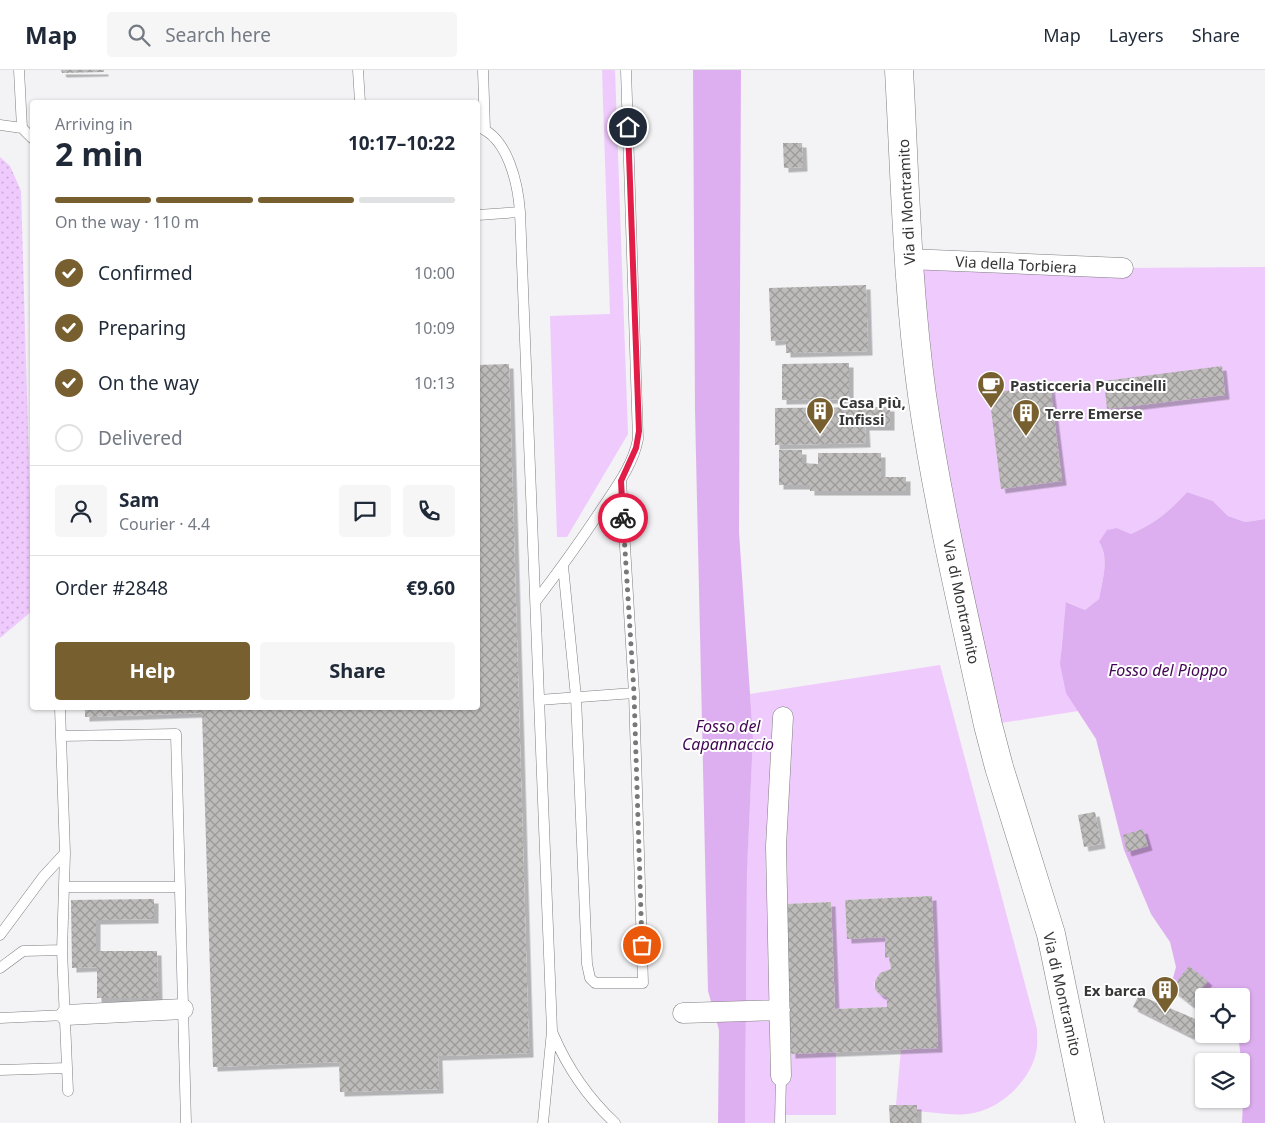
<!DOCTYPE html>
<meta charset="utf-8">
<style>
:root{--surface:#fff;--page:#f6f6f7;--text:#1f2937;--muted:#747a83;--line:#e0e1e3;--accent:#775f30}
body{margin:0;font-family:"Noto Sans",sans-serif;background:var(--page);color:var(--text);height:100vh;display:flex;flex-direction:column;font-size:19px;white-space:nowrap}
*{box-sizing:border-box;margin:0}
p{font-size:16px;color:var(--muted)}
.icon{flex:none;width:28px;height:28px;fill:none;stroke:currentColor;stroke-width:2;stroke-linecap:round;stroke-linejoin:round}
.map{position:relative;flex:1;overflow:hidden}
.drawer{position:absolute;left:30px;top:30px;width:450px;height:610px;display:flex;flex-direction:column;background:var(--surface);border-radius:5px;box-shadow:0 1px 4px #0004}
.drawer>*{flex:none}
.fabs{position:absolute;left:1195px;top:918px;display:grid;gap:10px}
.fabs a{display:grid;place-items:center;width:55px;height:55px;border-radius:5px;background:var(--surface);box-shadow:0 1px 4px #0004;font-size:25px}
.pin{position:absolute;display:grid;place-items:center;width:42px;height:42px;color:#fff;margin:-21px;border:2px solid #fff;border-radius:50%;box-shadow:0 1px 5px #0007}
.courier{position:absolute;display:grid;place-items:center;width:50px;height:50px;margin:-25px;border:4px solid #e11d48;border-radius:50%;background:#fff;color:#222;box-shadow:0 1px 6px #0007}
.summary em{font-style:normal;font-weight:700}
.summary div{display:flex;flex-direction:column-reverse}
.summary{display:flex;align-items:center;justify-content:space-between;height:85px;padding:0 25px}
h1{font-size:32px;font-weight:700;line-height:38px}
.bar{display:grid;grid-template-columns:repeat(4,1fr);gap:8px 5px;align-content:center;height:60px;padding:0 25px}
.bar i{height:6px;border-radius:4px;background:var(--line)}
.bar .selected{background:var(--accent)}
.bar p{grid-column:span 4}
.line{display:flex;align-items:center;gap:12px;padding:0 25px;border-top:1px solid var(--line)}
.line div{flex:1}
.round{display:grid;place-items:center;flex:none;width:52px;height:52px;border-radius:5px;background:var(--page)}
ol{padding:0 25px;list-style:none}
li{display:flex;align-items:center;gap:15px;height:55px}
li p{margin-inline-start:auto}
li .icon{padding:5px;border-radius:50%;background:var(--accent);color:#fff;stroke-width:4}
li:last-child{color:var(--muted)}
li i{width:28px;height:28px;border:2px solid var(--line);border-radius:50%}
.cta{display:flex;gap:10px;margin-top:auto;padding:10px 25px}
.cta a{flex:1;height:58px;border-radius:5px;background:var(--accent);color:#fff;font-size:20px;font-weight:700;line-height:58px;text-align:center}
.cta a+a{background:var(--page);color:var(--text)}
header{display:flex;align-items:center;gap:30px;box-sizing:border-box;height:70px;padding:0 25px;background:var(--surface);border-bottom:1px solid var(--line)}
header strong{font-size:24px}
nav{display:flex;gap:28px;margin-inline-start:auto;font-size:18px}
.search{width:350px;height:45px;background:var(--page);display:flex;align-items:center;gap:12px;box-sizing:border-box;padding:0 18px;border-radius:5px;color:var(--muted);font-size:19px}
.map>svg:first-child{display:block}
.grass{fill:url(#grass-dots)}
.garden{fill:#efcafc}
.water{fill:#deaff0}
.building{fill:url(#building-cross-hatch);filter:url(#shadow)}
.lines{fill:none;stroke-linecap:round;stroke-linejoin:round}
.lane-casing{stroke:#7f7d80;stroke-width:11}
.street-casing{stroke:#7f7d80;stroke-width:21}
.secondary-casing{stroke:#7f7d80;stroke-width:29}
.lane{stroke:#fff;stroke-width:10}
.street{stroke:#fff;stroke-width:20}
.secondary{stroke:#fff;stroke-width:28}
.done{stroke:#787879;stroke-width:5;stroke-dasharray:0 9}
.route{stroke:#e11d48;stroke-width:6}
.labels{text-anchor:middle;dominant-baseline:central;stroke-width:4;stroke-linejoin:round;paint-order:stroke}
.street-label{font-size:15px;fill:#363637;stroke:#fff}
.poi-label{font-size:15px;font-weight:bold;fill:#363637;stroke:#fff;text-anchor:start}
.water-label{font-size:16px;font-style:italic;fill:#420554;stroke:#fff}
</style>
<header>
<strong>Map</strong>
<div class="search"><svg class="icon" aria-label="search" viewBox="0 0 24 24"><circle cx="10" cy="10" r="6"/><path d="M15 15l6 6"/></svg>Search here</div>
<nav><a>Map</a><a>Layers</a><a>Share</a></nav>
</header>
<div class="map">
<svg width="1265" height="1053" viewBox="0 0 1265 1053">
<defs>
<pattern id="grass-dots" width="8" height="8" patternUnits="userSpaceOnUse" patternTransform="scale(1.25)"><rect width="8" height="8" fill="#efcafc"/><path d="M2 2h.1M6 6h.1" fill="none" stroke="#ceaed9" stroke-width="1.8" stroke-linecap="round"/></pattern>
<pattern id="building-cross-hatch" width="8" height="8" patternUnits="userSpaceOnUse" patternTransform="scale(1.25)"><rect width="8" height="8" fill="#bebcba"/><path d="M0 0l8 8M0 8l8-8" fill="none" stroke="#9b9a98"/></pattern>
<filter id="shadow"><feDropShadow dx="4.5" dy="4.5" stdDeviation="0" flood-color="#0004"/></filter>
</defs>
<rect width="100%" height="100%" fill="#f3f2f4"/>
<path class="grass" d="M0,87L10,96L21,121L32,499V541L0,568Z"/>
<path class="garden" d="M602,0H615L628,364L567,467H557L550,246L610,244Z
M908,189L1123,198L1265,197V449L1245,452L1228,446L1213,431L1187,422C1170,441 1154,454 1131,464L1117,458L1099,472C1110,488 1102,511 1099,529L1085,540L1067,532C1062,576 1053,602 1078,641L988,655Z
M940,595L1037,959C1037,967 1038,975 1036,983C1029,1013 998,1041 967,1044C951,1046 933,1042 917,1041L916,1035H896L901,979L932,826L845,830L847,868L885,867V887H889L891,899C874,905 866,919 887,927V937L835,939L831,832L786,834L836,982V1045H780L775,1046L774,1053H745L747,795L753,668L750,624Z"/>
<path class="water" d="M693,0H741L739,462L753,668L747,800L745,1053H718L719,960L708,921L695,341Z
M1187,422L1213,431L1228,446L1245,452L1265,449V1053H1242L1244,1014L1238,964H1241V926L1204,927L1172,912L1176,897L1170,872L1151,844L1124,780L1096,669L1066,623L1060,594L1066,532L1085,540L1099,529C1102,511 1110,488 1099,472L1107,460L1117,458L1131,464C1154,454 1170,441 1187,422Z"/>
<path class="building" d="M61,0H104V2L62,3Z
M783,73H802L803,97L784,98Z
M866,215L868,281L786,283V270L771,271L769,218Z
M849,293V329L782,330V294Z
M509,294L529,983L438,986L439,1019L340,1022L339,992L213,997L202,643L85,647V638H478V295Z
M1222,296L1225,325L1107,339L1104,311Z
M1050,315L1062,411L1001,419L989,323Z
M890,337V356H865L866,373L775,375V338Z
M779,380H802V393L818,394V383H881V407H906V421H810V415H779Z
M1095,742L1101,774L1084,777L1078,745Z
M1143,759L1148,776L1127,782L1123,765Z
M932,826L938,978L791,984L785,834L831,832L835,939L887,937V927L879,924L875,919V911L880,903L891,899L889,887L885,888V867L847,869L845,830Z
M154,829V849L96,850V881H157L158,928H97V897L72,898L71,830Z
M1189,896L1208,911L1190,934L1171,919Z
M1139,925L1200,951L1203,961L1189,965L1133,937Z
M889,1035H917V1053H890Z"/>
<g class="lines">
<defs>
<path id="lane" d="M358,0L360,32
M483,0L485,60
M0,55L22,58L19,0
M478,57C508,67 518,114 520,142L552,961L543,1053
M22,58L32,68
M478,145L520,142
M563,496L576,627L587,894L590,908L595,913H643L634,623L621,411
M536,531C558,502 579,473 599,443C614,420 633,396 638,369L626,0
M539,630L634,623
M61,666L176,664L186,1053
M64,817H179
M0,865L43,807L65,783L60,638
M62,880L68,1021
M0,898L23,881L62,880L65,783
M0,948L66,945
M553,964C568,999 587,1027 615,1053
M0,1000L67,998
M780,1053L781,1006"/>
<path id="street" d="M908,189L1123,198
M683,943L780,940
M66,945L183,939
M781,1006L776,776L783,647"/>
<path id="secondary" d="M899,0C905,108 907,217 922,325C938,436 964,545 988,655L999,697L1051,864L1090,1053"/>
</defs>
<use href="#lane" class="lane-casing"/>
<use href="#street" class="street-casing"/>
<use href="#secondary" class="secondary-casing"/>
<use href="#lane" class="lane"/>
<use href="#street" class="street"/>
<use href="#secondary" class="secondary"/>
</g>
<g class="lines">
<path class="done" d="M623,448L634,623L642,875"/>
<path class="route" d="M623,448L621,411L636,378L639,361L628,57"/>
</g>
<defs>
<symbol id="cafe-pin" viewBox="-11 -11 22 30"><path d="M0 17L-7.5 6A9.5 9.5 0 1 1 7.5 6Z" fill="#775f30" stroke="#fff"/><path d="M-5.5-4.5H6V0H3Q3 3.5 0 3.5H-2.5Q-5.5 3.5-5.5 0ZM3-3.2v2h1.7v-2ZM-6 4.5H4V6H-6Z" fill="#fff"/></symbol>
<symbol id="building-pin" viewBox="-11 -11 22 30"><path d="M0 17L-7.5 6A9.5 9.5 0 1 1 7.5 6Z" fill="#775f30" stroke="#fff"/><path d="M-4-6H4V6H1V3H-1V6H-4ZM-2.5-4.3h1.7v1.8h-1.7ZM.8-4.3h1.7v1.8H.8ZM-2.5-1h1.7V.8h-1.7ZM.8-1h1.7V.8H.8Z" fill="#fff"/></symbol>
</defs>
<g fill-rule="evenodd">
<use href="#cafe-pin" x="975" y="299" width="32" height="43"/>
<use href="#building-pin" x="804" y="325" width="32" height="43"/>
<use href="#building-pin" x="1010" y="327" width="32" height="43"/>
<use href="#building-pin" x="1149" y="904" width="32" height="43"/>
</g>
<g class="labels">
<g class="street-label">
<text transform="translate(906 132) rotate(-93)">Via di Montramito</text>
<text transform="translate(1016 194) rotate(3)">Via della Torbiera</text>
<text transform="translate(962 532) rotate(78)">Via di Montramito</text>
<text transform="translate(1063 924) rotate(77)">Via di Montramito</text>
</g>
<g class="poi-label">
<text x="1010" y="315">Pasticceria Puccinelli</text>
<text x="839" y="332">Casa Più,<tspan x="839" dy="17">Infissi</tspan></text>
<text x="1045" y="343">Terre Emerse</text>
<text x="1146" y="920" text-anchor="end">Ex barca</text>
</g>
<g class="water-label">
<text x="1168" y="600">Fosso del Pioppo</text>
<text x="728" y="656">Fosso del<tspan x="728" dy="18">Capannaccio</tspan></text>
</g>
</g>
</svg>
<div class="fabs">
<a><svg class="icon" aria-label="locate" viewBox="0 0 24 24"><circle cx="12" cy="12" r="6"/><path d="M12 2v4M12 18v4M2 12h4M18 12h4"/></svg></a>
<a><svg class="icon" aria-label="layers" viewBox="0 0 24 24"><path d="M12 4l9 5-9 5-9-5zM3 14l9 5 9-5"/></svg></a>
</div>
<div class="pin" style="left:642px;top:875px;background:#ea580c"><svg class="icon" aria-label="bag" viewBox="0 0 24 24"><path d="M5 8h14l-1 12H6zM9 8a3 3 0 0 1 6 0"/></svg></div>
<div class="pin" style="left:628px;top:57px;background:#1f2937"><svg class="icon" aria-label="home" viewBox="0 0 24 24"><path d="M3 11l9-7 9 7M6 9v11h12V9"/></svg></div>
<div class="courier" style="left:623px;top:448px"><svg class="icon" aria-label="bike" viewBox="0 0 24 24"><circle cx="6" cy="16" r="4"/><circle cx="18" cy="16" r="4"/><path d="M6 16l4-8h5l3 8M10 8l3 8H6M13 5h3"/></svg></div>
<section class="drawer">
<div class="summary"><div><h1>2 min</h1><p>Arriving in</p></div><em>10:17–10:22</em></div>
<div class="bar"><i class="selected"></i><i class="selected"></i><i class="selected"></i><i></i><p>On the way · 110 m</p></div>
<ol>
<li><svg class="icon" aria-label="check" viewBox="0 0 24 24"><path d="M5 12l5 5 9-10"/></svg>Confirmed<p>10:00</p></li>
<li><svg class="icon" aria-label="check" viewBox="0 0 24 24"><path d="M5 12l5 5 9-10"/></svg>Preparing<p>10:09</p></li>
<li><svg class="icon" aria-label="check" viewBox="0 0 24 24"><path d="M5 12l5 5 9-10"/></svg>On the way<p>10:13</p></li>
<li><i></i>Delivered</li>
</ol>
<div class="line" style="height:90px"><a class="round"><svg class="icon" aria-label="person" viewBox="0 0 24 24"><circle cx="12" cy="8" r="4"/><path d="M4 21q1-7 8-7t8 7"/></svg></a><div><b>Sam</b><p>Courier · 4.4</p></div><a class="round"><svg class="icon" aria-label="chat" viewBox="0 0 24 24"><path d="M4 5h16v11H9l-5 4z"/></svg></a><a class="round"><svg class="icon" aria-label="phone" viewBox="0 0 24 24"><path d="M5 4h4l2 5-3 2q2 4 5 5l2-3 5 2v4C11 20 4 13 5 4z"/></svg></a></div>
<div class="line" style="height:65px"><div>Order #2848</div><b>€9.60</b></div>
<div class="cta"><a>Help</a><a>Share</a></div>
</section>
</div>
